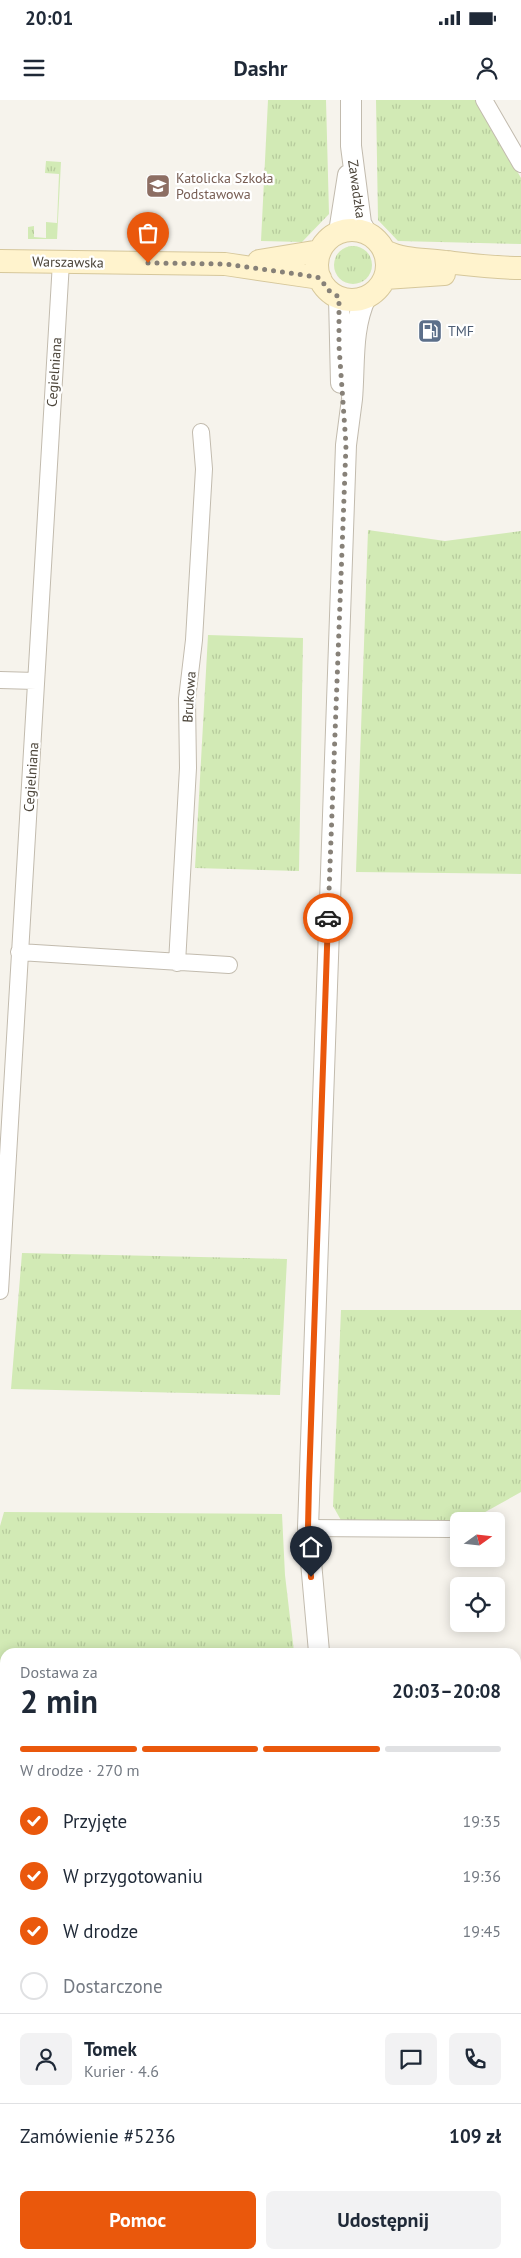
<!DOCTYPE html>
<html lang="pl">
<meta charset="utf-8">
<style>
:root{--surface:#fff;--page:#f2f2f3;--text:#1f2937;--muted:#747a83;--line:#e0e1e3;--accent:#ea580c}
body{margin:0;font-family:"PT Sans",sans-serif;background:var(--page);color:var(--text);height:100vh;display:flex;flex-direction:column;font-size:19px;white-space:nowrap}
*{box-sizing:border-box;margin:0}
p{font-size:16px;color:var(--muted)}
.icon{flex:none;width:28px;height:28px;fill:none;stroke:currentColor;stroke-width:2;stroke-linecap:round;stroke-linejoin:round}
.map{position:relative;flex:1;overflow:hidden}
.details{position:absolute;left:0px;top:1548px;width:521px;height:611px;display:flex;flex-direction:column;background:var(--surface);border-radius:15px 15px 0 0;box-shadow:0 2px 12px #0003}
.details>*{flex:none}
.needle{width:32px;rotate:75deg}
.buttons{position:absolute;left:450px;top:1412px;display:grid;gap:10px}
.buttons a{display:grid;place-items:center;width:55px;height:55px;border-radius:8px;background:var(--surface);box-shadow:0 2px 12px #0003;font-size:25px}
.pin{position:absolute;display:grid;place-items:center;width:42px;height:42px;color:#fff;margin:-51px -21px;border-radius:50% 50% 50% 0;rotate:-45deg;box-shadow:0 0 5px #0007}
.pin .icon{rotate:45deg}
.courier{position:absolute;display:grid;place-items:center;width:50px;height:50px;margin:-25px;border:4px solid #ea580c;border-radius:50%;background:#fff;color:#222;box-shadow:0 1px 6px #0007}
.head em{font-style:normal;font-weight:600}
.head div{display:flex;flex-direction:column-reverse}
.head{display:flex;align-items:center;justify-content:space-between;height:85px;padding:0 20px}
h1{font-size:32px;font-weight:600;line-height:38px}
.bar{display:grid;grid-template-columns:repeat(4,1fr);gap:8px 5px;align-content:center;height:60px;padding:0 20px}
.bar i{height:6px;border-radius:4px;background:var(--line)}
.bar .active{background:var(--accent)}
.bar p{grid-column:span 4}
.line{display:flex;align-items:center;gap:12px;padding:0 20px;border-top:1px solid var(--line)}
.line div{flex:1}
.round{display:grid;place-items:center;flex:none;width:52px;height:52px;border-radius:8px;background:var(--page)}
ol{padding:0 20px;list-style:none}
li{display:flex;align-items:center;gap:15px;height:55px}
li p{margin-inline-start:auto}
li .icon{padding:5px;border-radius:50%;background:var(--accent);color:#fff;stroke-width:4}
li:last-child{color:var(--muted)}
li i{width:28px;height:28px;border:2px solid var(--line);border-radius:50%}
.primary-button{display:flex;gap:10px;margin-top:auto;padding:10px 20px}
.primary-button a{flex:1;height:58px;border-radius:8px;background:var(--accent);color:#fff;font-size:20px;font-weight:600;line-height:58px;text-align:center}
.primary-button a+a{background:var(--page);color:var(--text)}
.status{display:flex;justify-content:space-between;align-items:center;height:35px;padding:0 25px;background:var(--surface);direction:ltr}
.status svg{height:14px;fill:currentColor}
header{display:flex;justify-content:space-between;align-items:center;height:65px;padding:0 20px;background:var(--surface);font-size:22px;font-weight:600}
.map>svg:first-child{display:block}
.grass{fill:url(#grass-tufts)}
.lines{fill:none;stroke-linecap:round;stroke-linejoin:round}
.minor-casing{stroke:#c2bbae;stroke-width:18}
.tertiary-casing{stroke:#c2bbae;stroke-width:22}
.secondary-casing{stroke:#d6c79b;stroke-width:24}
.minor{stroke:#fff;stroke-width:16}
.tertiary{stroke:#fff;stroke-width:20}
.secondary{stroke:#fff3cd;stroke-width:22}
.done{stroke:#878178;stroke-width:5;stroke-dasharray:0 9}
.route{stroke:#ea580c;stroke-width:6}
.labels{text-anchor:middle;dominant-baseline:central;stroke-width:4.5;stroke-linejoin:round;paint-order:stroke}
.education-label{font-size:14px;fill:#785e54;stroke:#fff;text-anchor:start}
.street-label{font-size:14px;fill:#4b4439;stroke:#fff}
.service-label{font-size:14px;fill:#4e5e75;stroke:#fff;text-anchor:start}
</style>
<div class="status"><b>20:01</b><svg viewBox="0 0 49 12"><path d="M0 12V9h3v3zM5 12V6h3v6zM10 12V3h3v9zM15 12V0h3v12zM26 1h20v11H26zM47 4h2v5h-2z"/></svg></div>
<header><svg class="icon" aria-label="menu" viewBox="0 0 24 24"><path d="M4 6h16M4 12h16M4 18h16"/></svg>Dashr<svg class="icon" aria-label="person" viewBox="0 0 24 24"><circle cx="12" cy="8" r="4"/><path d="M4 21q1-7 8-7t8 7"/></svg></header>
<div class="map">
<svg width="521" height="2158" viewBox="0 0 521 2158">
<defs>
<pattern id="grass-tufts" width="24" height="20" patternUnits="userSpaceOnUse" patternTransform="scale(1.25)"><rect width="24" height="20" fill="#d2eab5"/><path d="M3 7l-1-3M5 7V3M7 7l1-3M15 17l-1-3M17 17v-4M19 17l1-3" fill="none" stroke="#b6ca9c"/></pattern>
</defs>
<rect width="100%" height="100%" fill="#f6f3ec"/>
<path class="grass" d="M268,0H326L329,114L302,142L261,141Z
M376,0H476L521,78V144L398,141L378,120Z
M46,61L61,62L57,139H28V127L34,126V137L46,138V122L57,123L59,74L45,73Z
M334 165a19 19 0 1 1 38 0a19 19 0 1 1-38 0Z
M368,430L445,441L521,431V774L356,772Z
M208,535L303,538L299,771L195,768Z
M22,1153L287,1159L280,1295L11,1289Z
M341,1210H521V1392L478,1416L455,1423L342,1422L333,1406Z
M4,1412L282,1414L285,1475L294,1552H5V1602L0,1593V1426Z
M5,1712V1958L0,1954V1791Z"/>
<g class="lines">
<defs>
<path id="minor" d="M484,0L521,64
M0,580L36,581
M19,852L229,865
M177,863L188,668L187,599L194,540L204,369L201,332
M0,1191L61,162
M308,1428L449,1429
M516,1928L521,1927
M0,1992H5
M0,2129L5,2158
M143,2154V2158"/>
<path id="tertiary" d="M351,0V46L361,123L366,132
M339,132L348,75
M339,197L341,283
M319,1552L308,1428L346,345C348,330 350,314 352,299C355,265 351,229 366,197
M465,2154L467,2158"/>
<path id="secondary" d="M317 165a35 35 0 1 1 70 0a35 35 0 1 1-70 0Z
M385,151C404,161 426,159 446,162C472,165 495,168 521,168
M0,161L225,164L320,178
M259,161L320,151
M385,178L444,174"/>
</defs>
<use href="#minor" class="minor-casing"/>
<use href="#tertiary" class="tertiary-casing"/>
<use href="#secondary" class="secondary-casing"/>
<use href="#minor" class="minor"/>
<use href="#tertiary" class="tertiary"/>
<use href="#secondary" class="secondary"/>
</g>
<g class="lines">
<path class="done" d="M148,163L225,164L310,176L320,178L328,190L339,197V246L346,345L328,818"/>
<path class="route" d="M311,1477L308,1428L309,1383L328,818"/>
</g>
<defs>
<symbol id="school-square" viewBox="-11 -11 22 22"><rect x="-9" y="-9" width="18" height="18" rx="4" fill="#8d6e63" stroke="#fff"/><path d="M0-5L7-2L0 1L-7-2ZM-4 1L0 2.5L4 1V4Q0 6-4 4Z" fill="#fff"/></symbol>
<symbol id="fuel-square" viewBox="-11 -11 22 22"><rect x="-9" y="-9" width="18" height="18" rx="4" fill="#5c6f8a" stroke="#fff"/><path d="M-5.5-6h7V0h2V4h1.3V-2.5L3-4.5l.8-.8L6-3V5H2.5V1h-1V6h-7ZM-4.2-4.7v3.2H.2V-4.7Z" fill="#fff"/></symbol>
</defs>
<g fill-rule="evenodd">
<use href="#school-square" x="144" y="72" width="28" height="28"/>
<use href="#fuel-square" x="416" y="217" width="28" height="28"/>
</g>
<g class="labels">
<g class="education-label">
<text x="176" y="78">Katolicka Szkoła<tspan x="176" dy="16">Podstawowa</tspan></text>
</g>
<g class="street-label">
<text transform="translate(357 89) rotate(82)">Zawadzka</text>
<text transform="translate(68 162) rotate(1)">Warszawska</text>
<text transform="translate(54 272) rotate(-86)">Cegielniana</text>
<text transform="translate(189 597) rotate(-86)">Brukowa</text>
<text transform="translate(31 677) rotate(-86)">Cegielniana</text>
</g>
<g class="service-label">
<text x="448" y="231">TMF</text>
</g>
</g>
</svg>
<div class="buttons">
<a><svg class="needle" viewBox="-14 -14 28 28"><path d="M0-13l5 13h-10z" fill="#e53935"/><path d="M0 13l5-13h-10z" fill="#747a83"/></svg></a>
<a><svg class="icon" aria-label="locate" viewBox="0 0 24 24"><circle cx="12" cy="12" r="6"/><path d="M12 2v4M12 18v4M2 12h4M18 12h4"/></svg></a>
</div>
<div class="pin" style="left:148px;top:163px;background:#ea580c"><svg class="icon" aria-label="bag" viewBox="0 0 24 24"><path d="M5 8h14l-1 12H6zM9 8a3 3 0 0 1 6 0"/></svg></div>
<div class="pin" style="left:311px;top:1477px;background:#1f2937"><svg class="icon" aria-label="home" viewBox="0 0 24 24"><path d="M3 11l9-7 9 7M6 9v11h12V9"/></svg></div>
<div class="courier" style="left:328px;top:818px"><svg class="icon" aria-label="car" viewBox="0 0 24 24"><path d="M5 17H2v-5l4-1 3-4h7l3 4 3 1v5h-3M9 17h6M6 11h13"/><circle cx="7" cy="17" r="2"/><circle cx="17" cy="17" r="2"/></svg></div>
<section class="details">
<div class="head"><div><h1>2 min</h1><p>Dostawa za</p></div><em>20:03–20:08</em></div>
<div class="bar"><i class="active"></i><i class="active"></i><i class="active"></i><i></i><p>W drodze · 270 m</p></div>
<ol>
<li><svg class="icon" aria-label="check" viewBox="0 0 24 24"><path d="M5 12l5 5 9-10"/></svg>Przyjęte<p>19:35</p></li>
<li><svg class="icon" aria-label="check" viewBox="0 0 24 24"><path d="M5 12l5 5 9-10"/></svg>W przygotowaniu<p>19:36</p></li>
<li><svg class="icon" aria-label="check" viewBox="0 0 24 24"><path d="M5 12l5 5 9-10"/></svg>W drodze<p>19:45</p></li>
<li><i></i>Dostarczone</li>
</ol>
<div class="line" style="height:90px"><a class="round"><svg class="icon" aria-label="person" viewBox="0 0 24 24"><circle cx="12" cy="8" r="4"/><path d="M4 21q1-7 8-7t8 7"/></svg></a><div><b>Tomek</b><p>Kurier · 4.6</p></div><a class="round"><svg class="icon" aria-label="chat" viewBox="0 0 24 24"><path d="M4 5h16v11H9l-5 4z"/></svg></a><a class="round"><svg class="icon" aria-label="phone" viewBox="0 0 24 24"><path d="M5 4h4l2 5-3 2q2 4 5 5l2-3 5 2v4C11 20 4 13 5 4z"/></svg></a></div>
<div class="line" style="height:65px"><div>Zamówienie #5236</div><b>109 zł</b></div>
<div class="primary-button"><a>Pomoc</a><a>Udostępnij</a></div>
</section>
</div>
